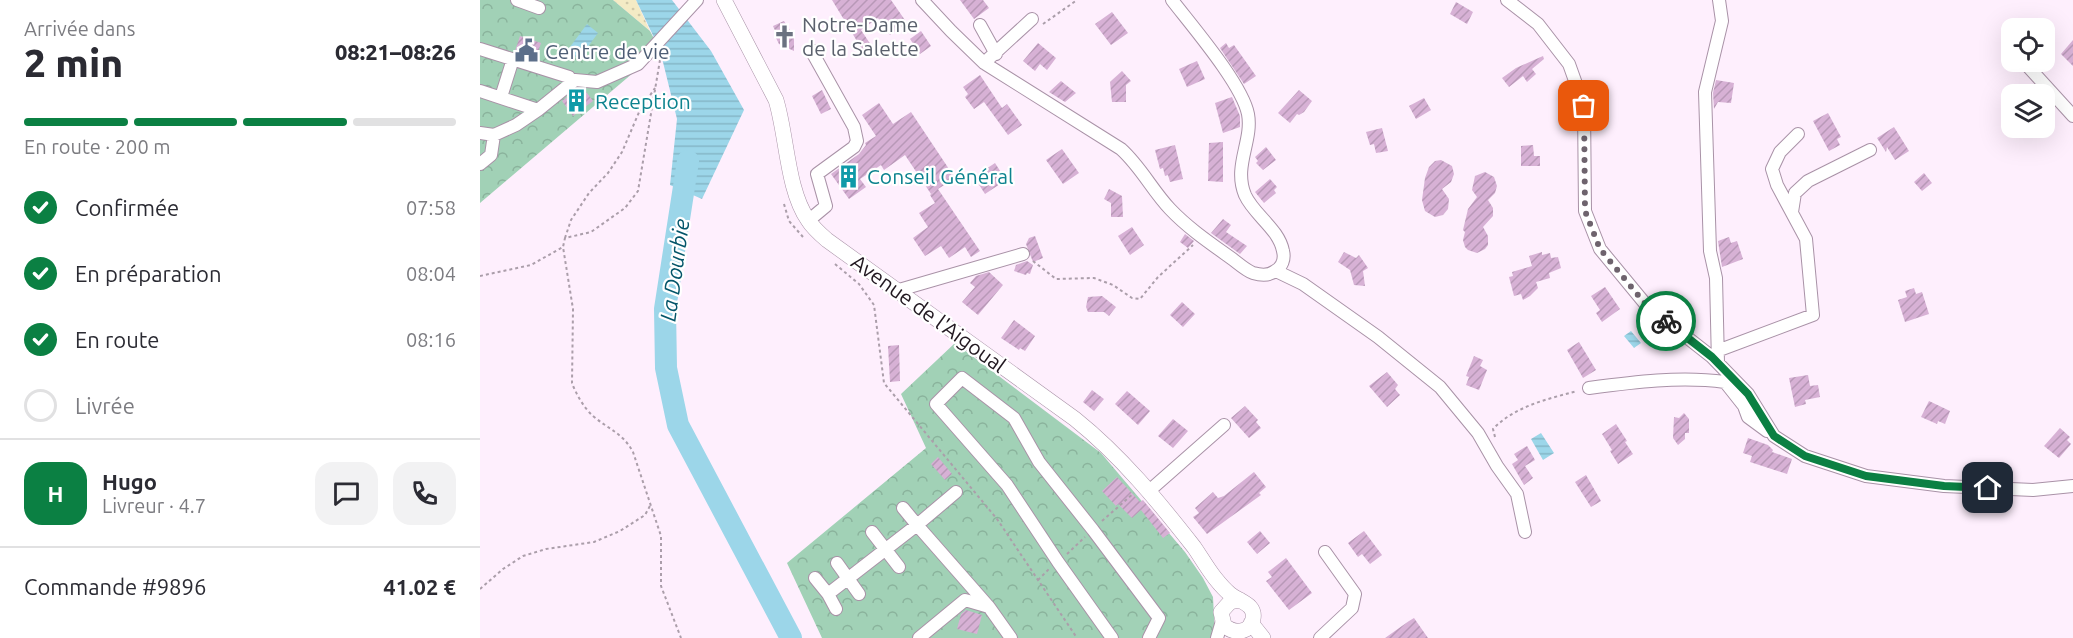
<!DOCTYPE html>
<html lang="fr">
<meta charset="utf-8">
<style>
:root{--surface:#fff;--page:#f2f2f3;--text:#2b2b33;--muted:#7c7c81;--line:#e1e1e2;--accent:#0b8043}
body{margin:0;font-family:Ubuntu,sans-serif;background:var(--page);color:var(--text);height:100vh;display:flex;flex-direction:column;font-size:22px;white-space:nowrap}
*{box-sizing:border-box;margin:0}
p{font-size:20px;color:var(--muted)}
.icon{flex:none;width:33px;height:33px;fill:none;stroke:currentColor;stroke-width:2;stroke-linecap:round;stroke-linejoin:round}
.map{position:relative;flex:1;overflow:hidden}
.side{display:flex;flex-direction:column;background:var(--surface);width:480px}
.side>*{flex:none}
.fabs{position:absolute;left:1521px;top:18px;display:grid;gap:12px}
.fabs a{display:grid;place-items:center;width:54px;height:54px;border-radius:12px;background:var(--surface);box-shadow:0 6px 24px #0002;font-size:30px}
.pin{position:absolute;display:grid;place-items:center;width:51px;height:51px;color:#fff;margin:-26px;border-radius:12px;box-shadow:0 3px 9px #0006}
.courier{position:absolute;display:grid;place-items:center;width:60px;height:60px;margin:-30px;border:4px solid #0b8043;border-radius:50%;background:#fff;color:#222;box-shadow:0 2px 8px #0007}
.headline em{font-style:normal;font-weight:800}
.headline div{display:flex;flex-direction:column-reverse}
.headline{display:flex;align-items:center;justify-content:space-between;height:102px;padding:0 24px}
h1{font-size:39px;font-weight:800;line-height:45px}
.bar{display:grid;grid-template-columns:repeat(4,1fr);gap:9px 6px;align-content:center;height:72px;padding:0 24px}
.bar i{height:8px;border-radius:4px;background:var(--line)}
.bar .current{background:var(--accent)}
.bar p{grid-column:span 4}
.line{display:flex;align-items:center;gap:15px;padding:0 24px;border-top:2px solid var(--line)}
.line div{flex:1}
.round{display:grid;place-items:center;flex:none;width:63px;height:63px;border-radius:18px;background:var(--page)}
ol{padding:0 24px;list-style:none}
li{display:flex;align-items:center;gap:18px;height:66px}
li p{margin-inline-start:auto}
li .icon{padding:6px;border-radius:50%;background:var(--accent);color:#fff;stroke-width:4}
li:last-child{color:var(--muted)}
li i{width:33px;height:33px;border:3px solid var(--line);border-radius:50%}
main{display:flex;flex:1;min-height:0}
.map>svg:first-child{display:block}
.sand{fill:url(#sand-dots)}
.park{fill:url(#park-crowns)}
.water{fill:url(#water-rules)}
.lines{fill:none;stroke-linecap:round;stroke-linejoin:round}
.river{stroke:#9cd6e9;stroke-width:22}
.building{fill:url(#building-hatch)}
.minor-casing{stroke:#a992a7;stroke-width:14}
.major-casing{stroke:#a992a7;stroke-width:16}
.path{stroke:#ab9eaa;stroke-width:2;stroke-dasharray:3 3;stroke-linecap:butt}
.minor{stroke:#fff;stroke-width:12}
.major{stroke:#fff;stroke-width:15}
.done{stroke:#6e636d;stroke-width:6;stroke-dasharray:0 10.8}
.route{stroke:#0b8043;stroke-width:8}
.labels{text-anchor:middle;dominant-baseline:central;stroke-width:4.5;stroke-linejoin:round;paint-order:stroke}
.worship-label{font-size:21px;fill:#5b616d;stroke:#fff;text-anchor:start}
.service-label{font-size:21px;fill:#4e5e75;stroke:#fff;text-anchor:start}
.culture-label{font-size:21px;fill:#0d838f;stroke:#fff;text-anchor:start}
.street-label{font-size:21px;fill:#211820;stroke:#fff}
.water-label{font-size:22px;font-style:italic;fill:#04566a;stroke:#fff}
</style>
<main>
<section class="side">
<div class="headline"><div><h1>2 min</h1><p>Arrivée dans</p></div><em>08:21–08:26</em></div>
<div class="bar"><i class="current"></i><i class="current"></i><i class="current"></i><i></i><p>En route · 200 m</p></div>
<ol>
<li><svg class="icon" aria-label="check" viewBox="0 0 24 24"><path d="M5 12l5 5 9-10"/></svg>Confirmée<p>07:58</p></li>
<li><svg class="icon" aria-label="check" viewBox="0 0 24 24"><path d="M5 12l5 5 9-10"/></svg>En préparation<p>08:04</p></li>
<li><svg class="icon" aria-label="check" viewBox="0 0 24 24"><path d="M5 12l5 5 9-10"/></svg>En route<p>08:16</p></li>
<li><i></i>Livrée</li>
</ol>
<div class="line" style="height:108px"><b class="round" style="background:var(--accent);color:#fff">H</b><div><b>Hugo</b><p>Livreur · 4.7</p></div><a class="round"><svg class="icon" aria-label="chat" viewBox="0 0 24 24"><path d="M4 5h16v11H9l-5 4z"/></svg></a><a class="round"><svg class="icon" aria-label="phone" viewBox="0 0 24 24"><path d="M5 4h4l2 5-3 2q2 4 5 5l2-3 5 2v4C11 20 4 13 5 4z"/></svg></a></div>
<div class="line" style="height:78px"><div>Commande #9896</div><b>41.02 €</b></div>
</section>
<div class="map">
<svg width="1593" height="638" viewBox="0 0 1593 638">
<defs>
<pattern id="sand-dots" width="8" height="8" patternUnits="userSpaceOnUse" patternTransform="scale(1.5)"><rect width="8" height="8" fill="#f4ebc5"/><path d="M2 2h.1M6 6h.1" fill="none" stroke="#d1c9a9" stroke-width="1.8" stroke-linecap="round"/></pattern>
<pattern id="park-crowns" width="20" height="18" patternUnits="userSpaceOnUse" patternTransform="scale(1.5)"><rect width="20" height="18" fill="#a1d1b6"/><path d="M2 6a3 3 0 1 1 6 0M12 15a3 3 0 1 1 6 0" fill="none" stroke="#8ab39c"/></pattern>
<pattern id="water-rules" width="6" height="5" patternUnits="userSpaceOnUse" patternTransform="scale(1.5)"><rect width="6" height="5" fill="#9cd6e9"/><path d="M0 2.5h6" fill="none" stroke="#86b7c8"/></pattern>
<pattern id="building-hatch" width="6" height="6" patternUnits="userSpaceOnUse" patternTransform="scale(1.5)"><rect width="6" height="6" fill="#d7b1d5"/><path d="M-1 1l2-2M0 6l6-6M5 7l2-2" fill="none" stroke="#b898b7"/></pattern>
</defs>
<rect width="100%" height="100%" fill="#feeffd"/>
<path class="sand" d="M133,0H156L170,31Z"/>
<path class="park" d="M0,0H133L170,31L180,50L0,203Z
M475,343L621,453L705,552L723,578L733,597L735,635L743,638H342L307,563L446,448L421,394Z"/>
<path class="water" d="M156,0H192L231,51L264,110L222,199L190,185L197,119L180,50Z
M107,24L118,33L99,59L87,51Z
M1151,331L1161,343L1154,348L1144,336Z
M1061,433L1074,453L1063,460L1051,439Z"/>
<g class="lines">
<path class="river" d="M208,161L185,309L186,368L198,425L311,638"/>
</g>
<path class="building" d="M352,0H411L427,23L410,35L398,18L381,30L391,45L383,51Z
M480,0H503L509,8L494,19Z
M976,2L993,12L987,24L970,14Z
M632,12L648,33L631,45L615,24Z
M304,21L314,36V51L299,44L294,34L296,33L293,26Z
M441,31L451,46L440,54L430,39Z
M40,36L61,43L56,58L35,51Z
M1593,40V66L1581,54Z
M558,43L576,58L567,70L560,64L555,71L543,61Z
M746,43L749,48L754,45L776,76L764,84L740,48Z
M1063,56L1064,59L1052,69L1056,74L1047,82L1043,76L1029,87L1022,78L1036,68Z
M717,61L725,79L707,87L699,69Z
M642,71L651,81L646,85V102H632L630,82Z
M500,75L522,108L527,104L542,125L528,135L504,102L494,109L485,97L488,94L483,87Z
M1236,80L1254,83L1251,103L1238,102L1234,109L1233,93Z
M581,81L596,93L585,102L569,92Z
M98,89H104L113,101L93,116L82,101Z
M342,90L351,109L341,114L332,96Z
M819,90L832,101L824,112L819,115L817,114L810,123L798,113Z
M752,97L760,116V127L743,133L735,103Z
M944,98L951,110L936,119L929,106Z
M399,103L413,124L431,112L475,178L458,189L500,251L491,257L485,247L469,258L461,246L445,256L433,238L448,227L439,213L455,203L450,195L458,189L451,194L425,155L404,170L401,165L380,179L386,187L369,199L351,174L379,154L386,145L385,143L396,136L382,115Z
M1348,113L1361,137L1357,139L1360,145L1349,151L1333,121Z
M1414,127L1429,151L1415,160L1407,147L1406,152L1397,138Z
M902,128L908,151L896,153L894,144L890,145L886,132Z
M743,142V182L728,181L729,143Z
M695,145L703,179L690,182L688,175L685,176L683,168L680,169L675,150Z
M1053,145L1054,156H1060V166H1041V146Z
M786,147L796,160L783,170L776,163L778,161L775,157Z
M582,149L599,173L583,184L566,160Z
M961,160L972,166L974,174L971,182L962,189L969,199L968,209L963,215L955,217L945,211L942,200L945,178L949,167L955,161Z
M515,163L526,180L505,194L494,177Z
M1005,172L1014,177L1017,186L1015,193L1008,200L1013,208V216L1003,227L1008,236V245L1005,249L997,253L988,250L985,247L983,240L985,232L983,230L988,209L997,197L992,190L995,176Z
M1444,173L1452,183L1442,191L1434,182Z
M790,179L797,187L794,190L796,193L784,203L775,192Z
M629,189L642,196L643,217H631V203L624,199Z
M743,219L751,225L746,232L767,246L760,254L731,233Z
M652,227L664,245L650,255L638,236Z
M705,234L714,241L708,248L700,242Z
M555,236L563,258L553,262L546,244L549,238Z
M1249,237L1251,243L1257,241L1263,259L1242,267L1238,241Z
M864,252L876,258L879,255L888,268L883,271L885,286L874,285L870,270L858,262Z
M1062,252V255L1070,253L1071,258L1078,257L1081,268L1069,273L1070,278L1056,282L1058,288L1050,296L1043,300L1041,294L1034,296L1029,277L1033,276L1032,272L1052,266L1049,256Z
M547,261L553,265L550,274L547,273L546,275L534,271L536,265Z
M509,272L523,285L498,315L482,302L495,287L490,283L496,276Z
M1125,287L1140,309L1122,322L1116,313L1120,310L1111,296Z
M1434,288L1436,294L1442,292L1449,314L1425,322L1418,300L1427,297L1425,291Z
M622,296L636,307L629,316L624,312H608L606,307L608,297Z
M702,302L715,314L703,327L690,315Z
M534,320L555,336L545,351L540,348L539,350L521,338Z
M1099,342L1116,370L1103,378L1087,350Z
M419,345L420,381L410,382L408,346Z
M994,356L1003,360L1000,366L1007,370L999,390L986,385L989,377L986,376Z
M907,372L918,385L915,389L920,395L907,407L889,386Z
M1328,375L1330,386L1338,385L1340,397L1325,400L1326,404L1315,407L1309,378Z
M612,390L624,399L614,411L603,402Z
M647,391L670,411L658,425L635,404Z
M1449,401L1470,411L1465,424L1458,421L1457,424L1441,417Z
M765,406L778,420L776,422L781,428L769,438L751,418Z
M1204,413L1209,419V433H1205V439L1198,445L1193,438L1194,417L1199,418Z
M693,419L708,431L693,448L678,436Z
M1136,424L1147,441L1145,442L1153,454L1138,464L1130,451L1132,450L1122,434Z
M1580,428L1590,437L1587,440L1591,444L1579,458L1564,446Z
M1268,438L1288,445L1293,450L1292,452L1312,459L1307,474L1270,462L1272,456L1263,453Z
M1047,446L1055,460L1045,466L1053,478L1044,485L1032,464L1038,460L1034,454Z
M458,457L472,474L465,480L451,464Z
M774,472L786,487L779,493L781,495L727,534L713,517L719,513L715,508L733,492L738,498L744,496Z
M1106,475L1121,501L1111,507L1095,482Z
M637,477L660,502L663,500L690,533L683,538L661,510L652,518L638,504L636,506L622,491Z
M780,531L790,543L777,554L767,542Z
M884,531L902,555L890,564L882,554L878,557L868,543Z
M806,558L832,593L809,610L786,581L792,577L788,572Z
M486,610L502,615L497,634L477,629L481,614Z
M934,618L948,638H905L929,621Z"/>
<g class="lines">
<defs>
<path id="minor" d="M37,0L59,8
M442,0L471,31L504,63L641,149C661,167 672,190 690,209C708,228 730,243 751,258C758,263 765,270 773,273C780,275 789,276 795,271C802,267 805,259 803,251C799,229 774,215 765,195C753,166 773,141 768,114C762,84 712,26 692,0
M1027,0L1058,24L1089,64L1104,106L1105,211L1120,249L1167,306L1232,357L1268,394L1294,436L1325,456L1386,476L1464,486L1553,490L1593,486
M500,25L516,54
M0,49L89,77
M1544,62L1593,116
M504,63L552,19
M0,91L58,110L95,80L117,82L158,64L217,0
M21,97L33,59
M0,133L14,135L36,125L58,110
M0,164L11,155L14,135
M1312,212L1315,193L1328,181L1390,150
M328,221L346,206L337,174L374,147L377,141L374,127L331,50
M796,271L823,284L898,337L960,387L998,433L1017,466L1037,494L1045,532
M419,290L543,254
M1237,351L1333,315L1326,239L1297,185L1292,169L1300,152L1318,134
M1238,363L1236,278L1230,251L1225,92L1242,21L1239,0
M1109,388C1154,382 1200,376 1245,382L1264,406L1268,417L1287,431
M669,491L744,425
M423,508L437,525L476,492
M392,532L419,567
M357,563L379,594
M335,578L348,594L437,525L509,607
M348,594L356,609
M439,638L485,600L509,607L531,638
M632,638L578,562L527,485L456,404L482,378L534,418L559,462L613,530L679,618L669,638
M737,638L742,621
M840,638L872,608L875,594L845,552"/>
<path id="major" d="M244,0L296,100C307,136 307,190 328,220C333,228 340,234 347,240L595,419C641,456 678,501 714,547C721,557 727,568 735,578C739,583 745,590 750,594C760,602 776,604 773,619C770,634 753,634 744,625L741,612L750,602L760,600
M771,623L783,638"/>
</defs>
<use href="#minor" class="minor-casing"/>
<use href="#major" class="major-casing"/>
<path class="path" d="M563,24L597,0
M180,60L158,191L145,208L111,232L85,238L83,247L93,309L92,383C96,394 104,408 113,416C128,429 143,433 153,452L181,536V586L201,638
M304,204L309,221L323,237
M85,238L91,220L109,193L128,173L142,152L160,110L175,88
M553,261L576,279L614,278L633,285L652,298L660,299L678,277L713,245
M355,264L379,284L394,305L404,383L517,519L597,638
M0,276L51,265L83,247
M1015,437L1013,429C1035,406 1068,399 1097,391
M622,521L654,493
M587,554L605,537
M558,580L569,569
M0,589L23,569L43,556L66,549L114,542L140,531L165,515L171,504"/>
<use href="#minor" class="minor"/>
<use href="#major" class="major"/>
</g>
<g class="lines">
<path class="done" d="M1104,106L1105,211L1120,249L1167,306L1186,321"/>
<path class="route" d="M1186,321L1232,357L1268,394L1294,436L1325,456L1386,476L1464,486L1508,488"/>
</g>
<defs>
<symbol id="church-bare" viewBox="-9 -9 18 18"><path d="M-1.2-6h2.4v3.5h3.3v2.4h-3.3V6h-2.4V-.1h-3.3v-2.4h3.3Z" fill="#6b7280" stroke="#fff" stroke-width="2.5" paint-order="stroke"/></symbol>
<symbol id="civic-bare" viewBox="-9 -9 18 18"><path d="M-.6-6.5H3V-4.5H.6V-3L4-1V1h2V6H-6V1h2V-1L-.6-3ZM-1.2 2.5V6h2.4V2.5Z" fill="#5c6f8a" stroke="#fff" stroke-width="2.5" paint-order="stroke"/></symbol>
<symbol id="building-bare" viewBox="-9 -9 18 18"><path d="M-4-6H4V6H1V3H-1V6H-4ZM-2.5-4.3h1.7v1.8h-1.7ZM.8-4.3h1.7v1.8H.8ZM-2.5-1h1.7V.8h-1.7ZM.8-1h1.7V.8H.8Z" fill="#0f9aa8" stroke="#fff" stroke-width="2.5" paint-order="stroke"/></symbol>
</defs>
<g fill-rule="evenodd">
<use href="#church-bare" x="288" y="20" width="33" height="33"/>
<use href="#civic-bare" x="30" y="34" width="33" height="33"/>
<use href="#building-bare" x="80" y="84" width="33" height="33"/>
<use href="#building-bare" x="352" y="160" width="33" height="33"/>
</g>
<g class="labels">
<g class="worship-label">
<text x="322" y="24">Notre-Dame<tspan x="322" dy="24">de la Salette</tspan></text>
</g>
<g class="service-label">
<text x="65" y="51">Centre de vie</text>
</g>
<g class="culture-label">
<text x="115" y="101">Reception</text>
<text x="387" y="176">Conseil Général</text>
</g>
<g class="street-label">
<text transform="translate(449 313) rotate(36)">Avenue de l'Aigoual</text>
</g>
<g class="water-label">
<text transform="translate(194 270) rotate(-82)">La Dourbie</text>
</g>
</g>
</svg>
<div class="fabs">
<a><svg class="icon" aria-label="locate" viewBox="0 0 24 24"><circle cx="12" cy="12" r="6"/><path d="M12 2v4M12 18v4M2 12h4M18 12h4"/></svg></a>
<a><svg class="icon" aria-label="layers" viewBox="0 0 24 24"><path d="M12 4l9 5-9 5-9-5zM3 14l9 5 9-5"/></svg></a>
</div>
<div class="pin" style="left:1104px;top:106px;background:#ea580c"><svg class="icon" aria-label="bag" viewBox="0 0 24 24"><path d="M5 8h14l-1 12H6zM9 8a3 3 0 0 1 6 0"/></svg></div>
<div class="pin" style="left:1508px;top:488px;background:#1f2937"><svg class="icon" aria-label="home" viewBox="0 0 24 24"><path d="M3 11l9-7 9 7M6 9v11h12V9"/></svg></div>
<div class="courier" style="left:1186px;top:321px"><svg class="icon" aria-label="bike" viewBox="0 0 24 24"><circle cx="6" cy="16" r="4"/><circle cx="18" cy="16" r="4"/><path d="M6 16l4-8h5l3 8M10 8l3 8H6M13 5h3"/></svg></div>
</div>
</main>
